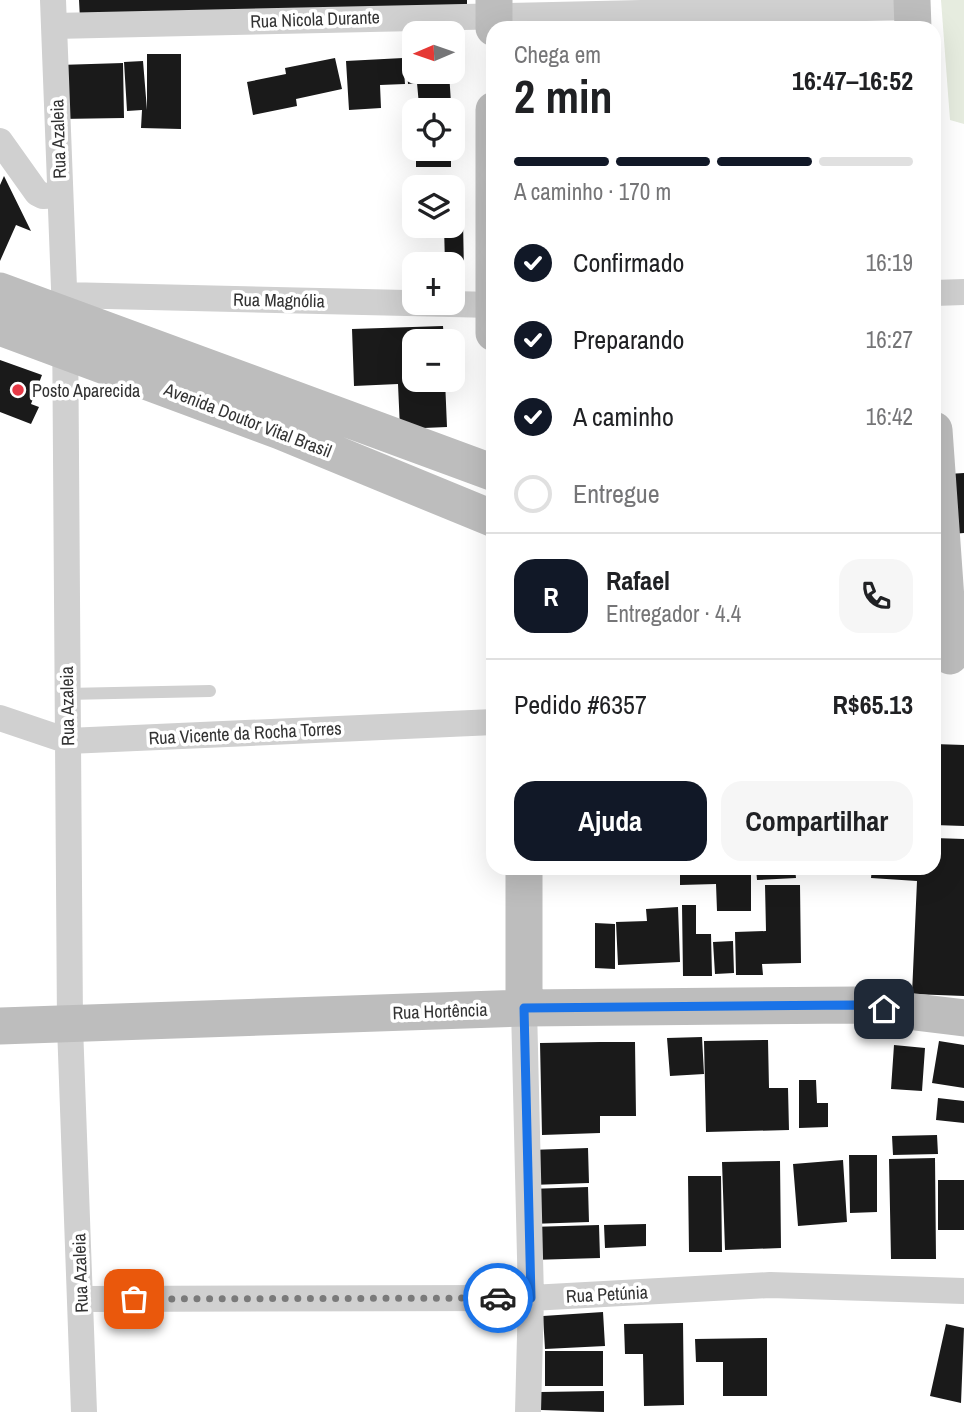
<!DOCTYPE html>
<html lang="pt">
<meta charset="utf-8">
<style>
:root{--surface:#fff;--page:#f6f6f6;--text:#202124;--muted:#757577;--line:#e0e0e0;--accent:#111827}
body{margin:0;font-family:"Archivo Narrow",sans-serif;background:var(--page);color:var(--text);height:100vh;display:flex;flex-direction:column;font-size:26px;white-space:nowrap}
*{box-sizing:border-box;margin:0}
p{font-size:23px;color:var(--muted)}
.icon{flex:none;width:38px;height:38px;fill:none;stroke:currentColor;stroke-width:2;stroke-linecap:round;stroke-linejoin:round}
.map{position:relative;flex:1;overflow:hidden}
.sheet{position:absolute;left:486px;top:21px;width:455px;height:854px;display:flex;flex-direction:column;background:var(--surface);border-radius:21px;box-shadow:0 7px 28px #0002}
.sheet>*{flex:none}
.needle{width:46px;rotate:268deg}
.controls{position:absolute;left:402px;top:21px;display:grid;gap:14px}
.controls a{display:grid;place-items:center;width:63px;height:63px;border-radius:14px;background:var(--surface);box-shadow:0 7px 28px #0002;font-size:35px}
.pin{position:absolute;display:grid;place-items:center;width:60px;height:60px;color:#fff;margin:-30px;border-radius:14px;box-shadow:0 4px 10px #0006}
.courier{position:absolute;display:grid;place-items:center;width:70px;height:70px;margin:-35px;border:5px solid #1a73e8;border-radius:50%;background:#fff;color:#222;box-shadow:0 2px 9px #0007}
.overview em{font-style:normal;font-weight:700}
.overview div{display:flex;flex-direction:column-reverse}
.overview{display:flex;align-items:center;justify-content:space-between;height:119px;padding:0 28px}
h1{font-size:46px;font-weight:700;line-height:52px}
.bar{display:grid;grid-template-columns:repeat(4,1fr);gap:10px 7px;align-content:center;height:84px;padding:0 28px}
.bar i{height:9px;border-radius:5px;background:var(--line)}
.bar .active{background:var(--accent)}
.bar p{grid-column:span 4}
.line{display:flex;align-items:center;gap:18px;padding:0 28px;border-top:2px solid var(--line)}
.line div{flex:1}
.round{display:grid;place-items:center;flex:none;width:74px;height:74px;border-radius:21px;background:var(--page)}
ol{padding:0 28px;list-style:none}
li{display:flex;align-items:center;gap:21px;height:77px}
li p{margin-inline-start:auto}
li .icon{padding:7px;border-radius:50%;background:var(--accent);color:#fff;stroke-width:4}
li:last-child{color:var(--muted)}
li i{width:38px;height:38px;border:4px solid var(--line);border-radius:50%}
.cta{display:flex;gap:14px;margin-top:auto;padding:14px 28px}
.cta a{flex:1;height:80px;border-radius:21px;background:var(--accent);color:#fff;font-size:28px;font-weight:700;line-height:80px;text-align:center}
.cta a+a{background:var(--page);color:var(--text)}
.map>svg:first-child{display:block}
.green{fill:#e6ecdf}
.building{fill:#1a1a1a}
.lines{fill:none;stroke-linecap:round;stroke-linejoin:round}
.lane{stroke:#d0d0d0;stroke-width:12}
.street{stroke:#d0d0d0;stroke-width:26}
.secondary{stroke:#bdbdbd;stroke-width:37}
.done{stroke:#7a7a7a;stroke-width:7;stroke-dasharray:0 12.6}
.route{stroke:#1a73e8;stroke-width:9}
.poi-dot{fill:#e63946;stroke:#fff;stroke-width:2.5}
.labels{text-anchor:middle;dominant-baseline:central;stroke-width:7;stroke-linejoin:round;paint-order:stroke}
.street-label{font-size:18px;fill:#333;stroke:#fff}
.poi-label{font-size:18px;fill:#333;stroke:#fff;text-anchor:start}
</style>
<div class="map">
<svg width="964" height="1412" viewBox="0 0 964 1412">
<rect width="100%" height="100%" fill="#fff"/>
<path class="green" d="M941,0H964V124L950,120Z"/>
<path class="building" d="M79,0H467V6L80,19Z
M415,50V72H449L451,103L419,105L417,83L408,84L406,51Z
M147,54H181V129L141,128L142,110L127,111L124,62L143,61L147,110Z
M335,58L342,89L296,99L297,106L253,115L247,82L286,74L285,68Z
M403,58L405,84L380,85L381,108L349,110L346,61Z
M123,63L124,118L60,119L59,65Z
M416,149H451V167H416Z
M4,176L31,231L16,225L0,261V185Z
M453,220H463L464,273H453V264H445L444,226H453Z
M443,326L444,341H415V380H445L447,427L400,429L398,384L354,386L352,329Z
M0,360L42,375L31,404L39,407L31,424L0,412Z
M964,473V533L951,534L948,474Z
M934,744L964,745V826L934,825Z
M934,838L964,839V996L912,994L917,881L871,878L872,868H934Z
M680,868H751V911H717L716,884L680,885Z
M756,868H795L796,878L757,880Z
M765,885H800L801,963L762,964L763,975H736L735,932L766,931Z
M682,905H696V934H711L712,976H683Z
M678,907L680,962L618,965L616,922L647,921L646,909Z
M595,923L615,924V969L595,968Z
M733,941L734,973L715,974L713,942Z
M702,1037L704,1074L670,1076L667,1038Z
M768,1040L769,1088H788L789,1130L706,1132L704,1041Z
M939,1041L964,1045V1088L932,1083Z
M600,1042H635L636,1116H600V1133L542,1135L540,1043Z
M894,1045L925,1048L922,1091L891,1089Z
M799,1080H816L817,1103H828V1127L799,1128Z
M938,1098L964,1101V1123L936,1120Z
M937,1135L938,1154L893,1155L892,1136Z
M588,1148L589,1183L531,1185L530,1150Z
M849,1155H877V1212L850,1213Z
M935,1158L936,1259H891L889,1159Z
M843,1160L847,1222L798,1226L793,1164Z
M780,1161L781,1248L725,1250L722,1162Z
M688,1176H721L722,1252H689Z
M938,1180H964V1230H938Z
M588,1187L589,1222L530,1224L529,1189Z
M646,1224V1246L605,1248L604,1225Z
M599,1225L600,1258L531,1260L530,1227Z
M603,1312L605,1346L545,1349L543,1316Z
M683,1323L684,1405L644,1406L643,1354H625L624,1324Z
M946,1324L964,1328L961,1403L930,1396Z
M767,1338V1396H723V1362H696L695,1339Z
M545,1351H603V1386H545Z
M604,1391V1412L541,1410V1392Z"/>
<g class="lines">
<path class="lane" d="M66,694L210,691"/>
<path class="street" d="M53,0L65,314L70,1026L84,1412
M54,26L912,7
M0,141L37,193L43,196L59,195
M934,293L964,292
M64,295L494,305
M0,718L68,741L494,722
M524,1008L531,1298L528,1412
M81,1299L531,1298L770,1285L964,1291"/>
<path class="secondary" d="M494,0V28
M912,0L913,28
M494,110V333
M0,291L494,473
M0,327L280,431L494,519
M934,430L950,656
M524,868V1008
M0,1026L524,1008L857,1005L964,1018"/>
</g>
<g class="lines">
<path class="done" d="M134,1299L498,1298"/>
<path class="route" d="M498,1298H531L524,1008L857,1005L884,1009"/>
</g>
<circle class="poi-dot" cx="18" cy="390" r="7"/>
<g class="labels">
<g class="street-label">
<text transform="translate(315 19) rotate(-2)">Rua Nicola Durante</text>
<text transform="translate(58 139) rotate(-92)">Rua Azaleia</text>
<text transform="translate(279 300) rotate(1)">Rua Magnólia</text>
<text transform="translate(248 420) rotate(21)">Avenida Doutor Vital Brasil</text>
<text transform="translate(67 706) rotate(-91)">Rua Azaleia</text>
<text transform="translate(245 733) rotate(-3)">Rua Vicente da Rocha Torres</text>
<text transform="translate(440 1011) rotate(-2)">Rua Hortência</text>
<text transform="translate(80 1273) rotate(-92)">Rua Azaleia</text>
<text transform="translate(607 1294) rotate(-3)">Rua Petúnia</text>
</g>
<g class="poi-label">
<text x="32" y="390">Posto Aparecida</text>
</g>
</g>
</svg>
<div class="controls">
<a><svg class="needle" viewBox="-14 -14 28 28"><path d="M0-13l5 13h-10z" fill="#e53935"/><path d="M0 13l5-13h-10z" fill="#757577"/></svg></a>
<a><svg class="icon" aria-label="locate" viewBox="0 0 24 24"><circle cx="12" cy="12" r="6"/><path d="M12 2v4M12 18v4M2 12h4M18 12h4"/></svg></a>
<a><svg class="icon" aria-label="layers" viewBox="0 0 24 24"><path d="M12 4l9 5-9 5-9-5zM3 14l9 5 9-5"/></svg></a>
<a>+</a>
<a>−</a>
</div>
<div class="pin" style="left:134px;top:1299px;background:#ea580c"><svg class="icon" aria-label="bag" viewBox="0 0 24 24"><path d="M5 8h14l-1 12H6zM9 8a3 3 0 0 1 6 0"/></svg></div>
<div class="pin" style="left:884px;top:1009px;background:#1f2937"><svg class="icon" aria-label="home" viewBox="0 0 24 24"><path d="M3 11l9-7 9 7M6 9v11h12V9"/></svg></div>
<div class="courier" style="left:498px;top:1298px"><svg class="icon" aria-label="car" viewBox="0 0 24 24"><path d="M5 17H2v-5l4-1 3-4h7l3 4 3 1v5h-3M9 17h6M6 11h13"/><circle cx="7" cy="17" r="2"/><circle cx="17" cy="17" r="2"/></svg></div>
<section class="sheet">
<div class="overview"><div><h1>2 min</h1><p>Chega em</p></div><em>16:47–16:52</em></div>
<div class="bar"><i class="active"></i><i class="active"></i><i class="active"></i><i></i><p>A caminho · 170 m</p></div>
<ol>
<li><svg class="icon" aria-label="check" viewBox="0 0 24 24"><path d="M5 12l5 5 9-10"/></svg>Confirmado<p>16:19</p></li>
<li><svg class="icon" aria-label="check" viewBox="0 0 24 24"><path d="M5 12l5 5 9-10"/></svg>Preparando<p>16:27</p></li>
<li><svg class="icon" aria-label="check" viewBox="0 0 24 24"><path d="M5 12l5 5 9-10"/></svg>A caminho<p>16:42</p></li>
<li><i></i>Entregue</li>
</ol>
<div class="line" style="height:126px"><b class="round" style="background:var(--accent);color:#fff">R</b><div><b>Rafael</b><p>Entregador · 4.4</p></div><a class="round"><svg class="icon" aria-label="phone" viewBox="0 0 24 24"><path d="M5 4h4l2 5-3 2q2 4 5 5l2-3 5 2v4C11 20 4 13 5 4z"/></svg></a></div>
<div class="line" style="height:91px"><div>Pedido #6357</div><b>R$65.13</b></div>
<div class="cta"><a>Ajuda</a><a>Compartilhar</a></div>
</section>
</div>
